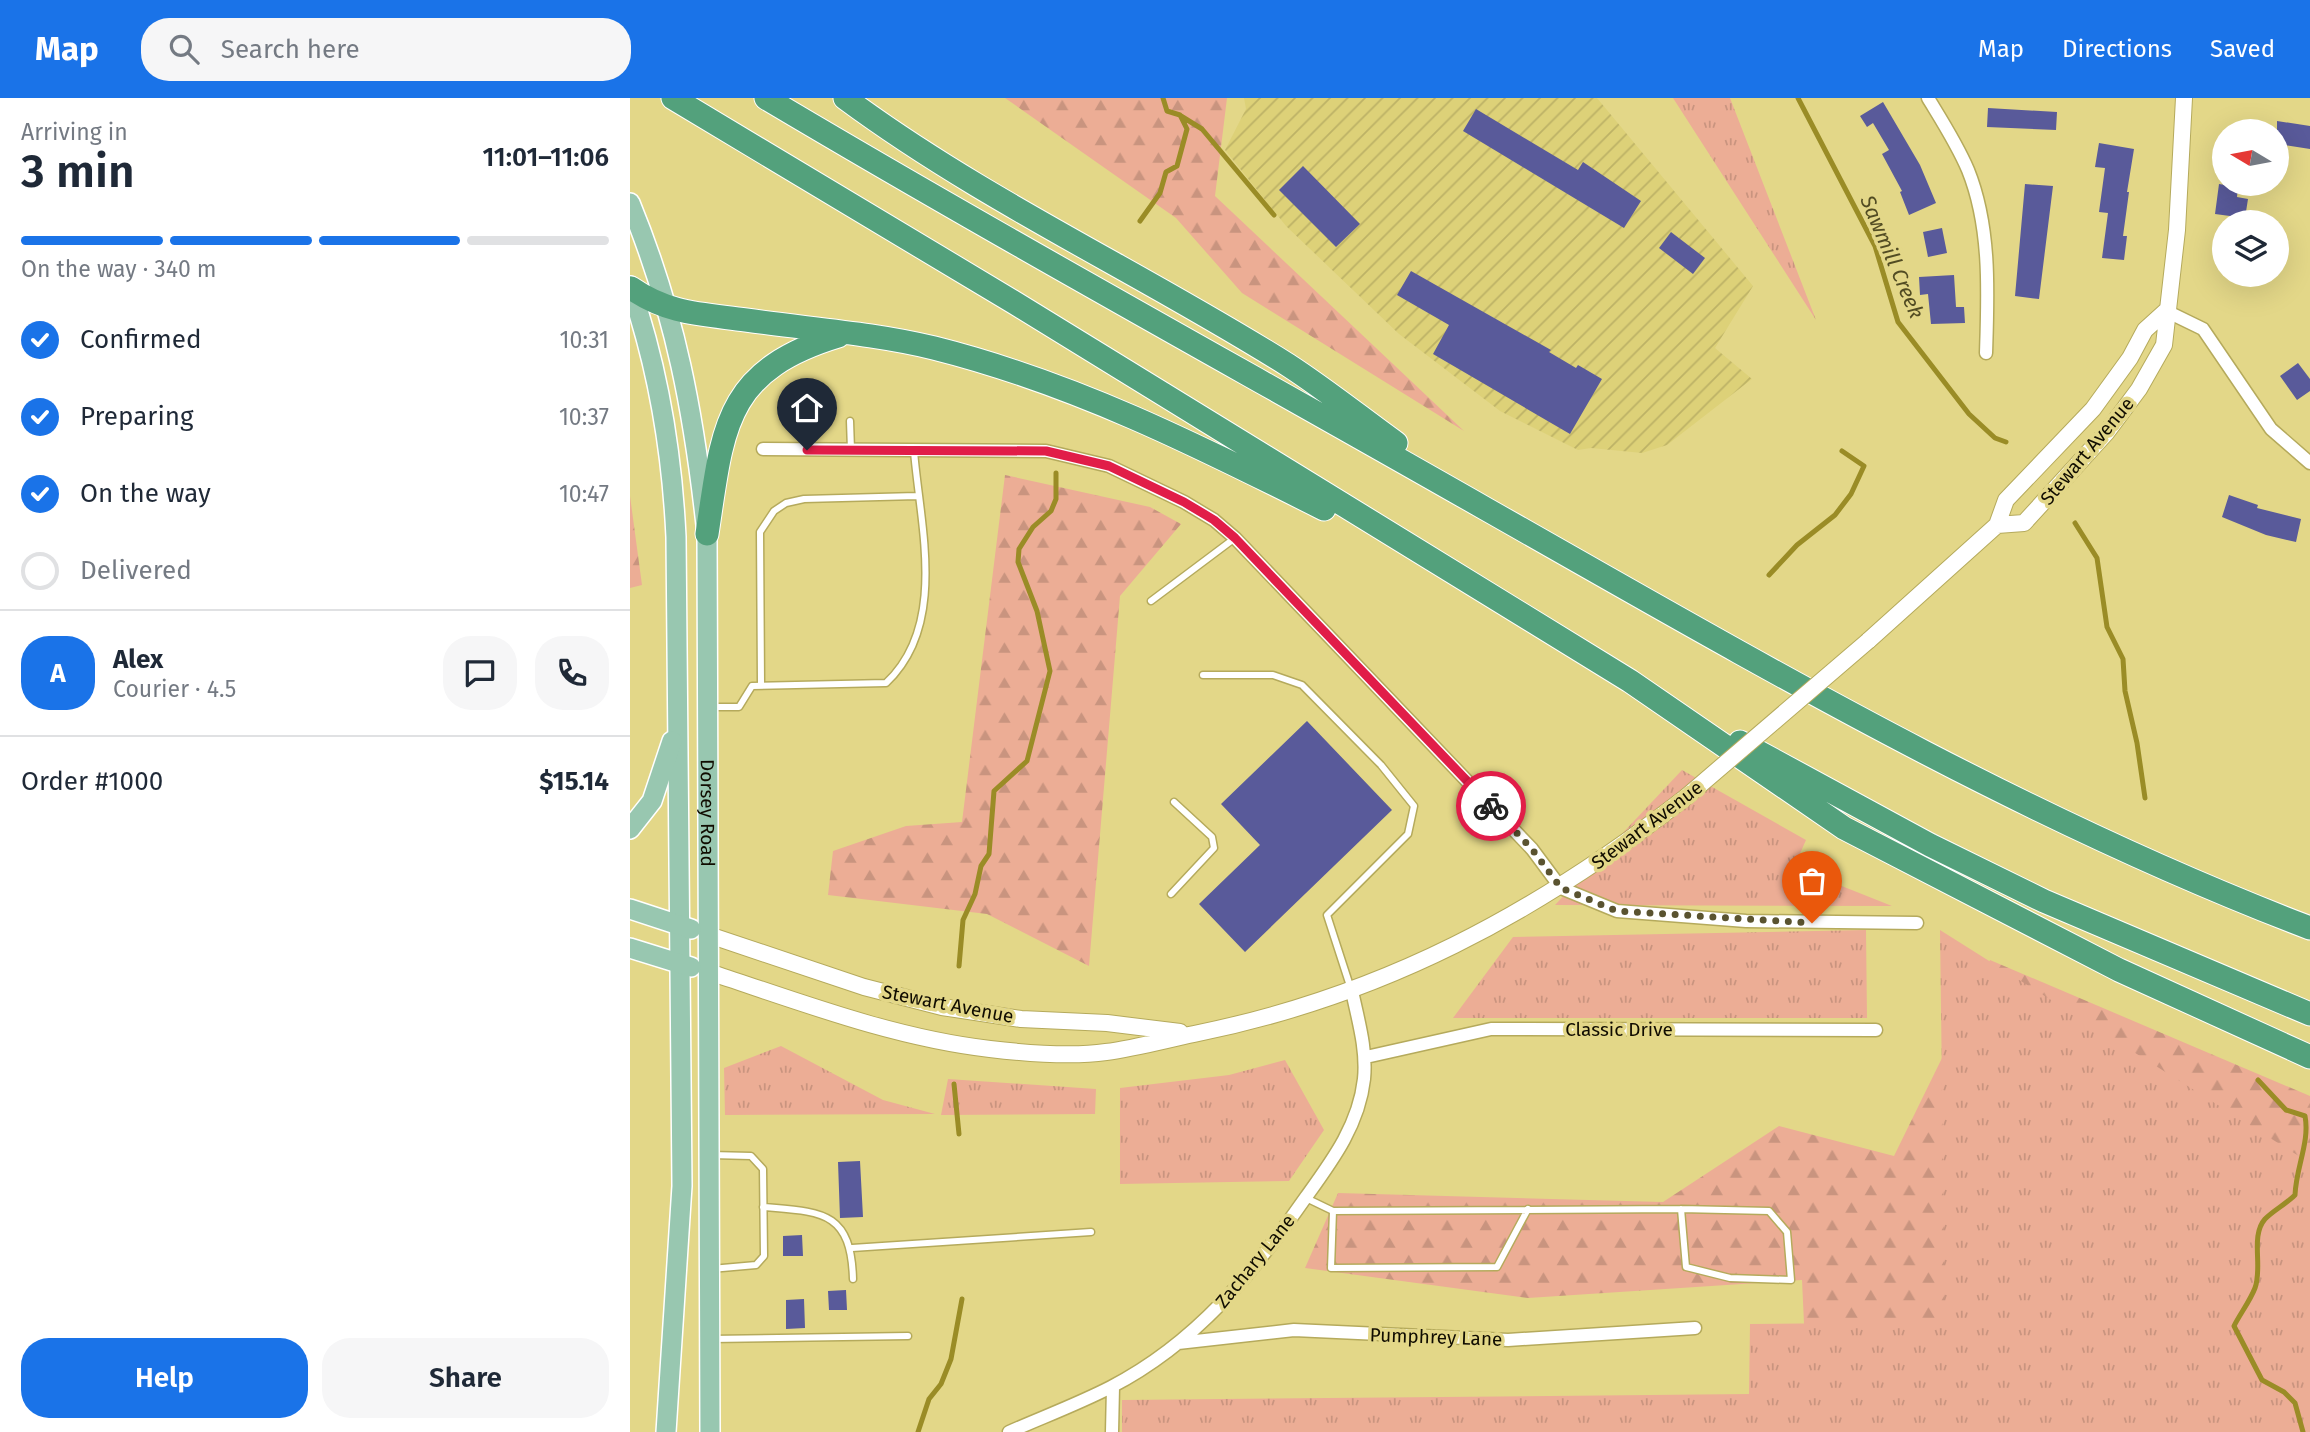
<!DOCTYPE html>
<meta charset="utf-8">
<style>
:root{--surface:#fff;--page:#f6f6f7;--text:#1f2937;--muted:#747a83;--line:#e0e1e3;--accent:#1a73e8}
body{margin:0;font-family:"Fira Sans",sans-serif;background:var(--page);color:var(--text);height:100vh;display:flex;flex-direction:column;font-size:26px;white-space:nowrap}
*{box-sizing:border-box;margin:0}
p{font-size:23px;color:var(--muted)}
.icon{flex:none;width:38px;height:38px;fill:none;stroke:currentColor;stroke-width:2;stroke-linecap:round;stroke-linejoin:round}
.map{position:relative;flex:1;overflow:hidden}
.drawer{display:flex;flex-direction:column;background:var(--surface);width:630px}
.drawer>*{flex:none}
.needle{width:46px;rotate:280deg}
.controls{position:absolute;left:1582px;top:21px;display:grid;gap:14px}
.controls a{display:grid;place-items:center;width:77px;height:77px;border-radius:50%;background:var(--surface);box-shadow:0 7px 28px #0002;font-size:35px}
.pin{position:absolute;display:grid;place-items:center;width:60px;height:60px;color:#fff;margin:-72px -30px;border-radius:50% 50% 50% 0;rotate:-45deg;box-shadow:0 0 7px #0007}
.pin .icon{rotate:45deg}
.courier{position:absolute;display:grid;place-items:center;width:70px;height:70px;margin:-35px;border:5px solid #e11d48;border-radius:50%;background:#fff;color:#222;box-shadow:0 2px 9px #0007}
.overview em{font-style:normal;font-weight:600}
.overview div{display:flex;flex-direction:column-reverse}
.overview{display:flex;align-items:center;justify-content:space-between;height:119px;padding:0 21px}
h1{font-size:46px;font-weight:600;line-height:52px}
.bar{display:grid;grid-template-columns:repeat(4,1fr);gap:10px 7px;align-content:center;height:84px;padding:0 21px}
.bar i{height:9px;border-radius:5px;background:var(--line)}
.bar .on{background:var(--accent)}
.bar p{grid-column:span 4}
.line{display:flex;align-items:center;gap:18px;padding:0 21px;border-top:2px solid var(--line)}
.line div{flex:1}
.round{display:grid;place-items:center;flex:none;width:74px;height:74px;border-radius:28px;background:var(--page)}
ol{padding:0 21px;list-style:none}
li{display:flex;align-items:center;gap:21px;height:77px}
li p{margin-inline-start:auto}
li .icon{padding:7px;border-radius:50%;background:var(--accent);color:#fff;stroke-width:4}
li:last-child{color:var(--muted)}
li i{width:38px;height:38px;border:4px solid var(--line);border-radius:50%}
.cta{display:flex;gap:14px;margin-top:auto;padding:14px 21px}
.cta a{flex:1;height:80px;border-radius:28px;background:var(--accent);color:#fff;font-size:28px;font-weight:600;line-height:80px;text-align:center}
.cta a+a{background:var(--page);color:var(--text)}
header{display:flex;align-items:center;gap:42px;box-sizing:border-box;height:98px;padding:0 35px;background:var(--accent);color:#fff}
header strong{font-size:33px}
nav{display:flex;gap:38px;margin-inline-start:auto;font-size:24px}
.search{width:490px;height:63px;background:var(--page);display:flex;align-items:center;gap:18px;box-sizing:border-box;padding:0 24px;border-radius:28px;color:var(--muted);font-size:26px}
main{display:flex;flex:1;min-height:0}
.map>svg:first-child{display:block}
.industrial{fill:url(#industrial-furrows)}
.forest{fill:url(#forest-firs)}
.park{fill:url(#park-tufts)}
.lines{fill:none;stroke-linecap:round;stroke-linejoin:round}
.stream{stroke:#9a8c26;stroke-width:5}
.building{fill:#595a9a}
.service-casing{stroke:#b5aa5c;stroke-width:9}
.minor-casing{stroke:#b5aa5c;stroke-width:15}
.tertiary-casing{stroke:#b5aa5c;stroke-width:18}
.primary-casing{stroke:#fff;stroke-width:22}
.motorway-casing{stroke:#fff;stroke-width:25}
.service{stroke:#fff;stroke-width:6}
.minor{stroke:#fff;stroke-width:12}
.tertiary{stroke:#fff;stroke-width:16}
.primary{stroke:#98c7b0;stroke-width:19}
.motorway{stroke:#53a17c;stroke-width:23}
.tertiary-bridge-casing{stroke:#b5aa5c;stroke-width:18;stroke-linecap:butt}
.tertiary-bridge{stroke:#fff;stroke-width:16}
.done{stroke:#5a5330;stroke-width:7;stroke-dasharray:0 12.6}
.route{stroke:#e11d48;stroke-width:9}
.labels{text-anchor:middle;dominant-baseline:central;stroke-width:7;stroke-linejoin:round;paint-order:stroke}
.street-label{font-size:19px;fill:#100c00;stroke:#e3d788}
.water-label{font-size:21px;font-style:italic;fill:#524c23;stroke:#e3d788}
</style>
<header>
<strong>Map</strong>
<div class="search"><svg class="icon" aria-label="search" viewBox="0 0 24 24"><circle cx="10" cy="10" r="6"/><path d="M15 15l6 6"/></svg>Search here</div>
<nav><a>Map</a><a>Directions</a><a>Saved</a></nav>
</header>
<main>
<section class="drawer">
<div class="overview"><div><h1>3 min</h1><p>Arriving in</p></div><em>11:01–11:06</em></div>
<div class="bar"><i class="on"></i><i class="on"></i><i class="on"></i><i></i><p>On the way · 340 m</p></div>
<ol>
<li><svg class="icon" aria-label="check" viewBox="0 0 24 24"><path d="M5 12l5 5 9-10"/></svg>Confirmed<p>10:31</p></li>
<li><svg class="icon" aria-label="check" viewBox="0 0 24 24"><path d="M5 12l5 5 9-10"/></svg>Preparing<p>10:37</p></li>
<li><svg class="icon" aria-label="check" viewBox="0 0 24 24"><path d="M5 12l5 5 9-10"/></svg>On the way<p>10:47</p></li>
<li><i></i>Delivered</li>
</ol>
<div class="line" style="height:126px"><b class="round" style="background:var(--accent);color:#fff">A</b><div><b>Alex</b><p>Courier · 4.5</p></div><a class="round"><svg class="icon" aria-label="chat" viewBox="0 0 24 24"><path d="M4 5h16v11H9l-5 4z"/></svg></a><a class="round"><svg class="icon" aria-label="phone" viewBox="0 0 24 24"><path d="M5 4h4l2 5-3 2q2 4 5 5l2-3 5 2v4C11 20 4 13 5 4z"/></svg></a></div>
<div class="line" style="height:91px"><div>Order #1000</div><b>$15.14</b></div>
<div class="cta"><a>Help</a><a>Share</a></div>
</section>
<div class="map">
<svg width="1680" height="1334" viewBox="0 0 1680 1334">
<defs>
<pattern id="industrial-furrows" width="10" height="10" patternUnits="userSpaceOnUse" patternTransform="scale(1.75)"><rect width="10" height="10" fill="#ddd178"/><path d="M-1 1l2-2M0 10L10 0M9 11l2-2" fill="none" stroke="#bdb266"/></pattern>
<pattern id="forest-firs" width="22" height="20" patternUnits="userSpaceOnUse" patternTransform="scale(1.75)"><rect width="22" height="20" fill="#ecad95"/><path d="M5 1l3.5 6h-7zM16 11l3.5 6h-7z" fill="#c9947f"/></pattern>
<pattern id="park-tufts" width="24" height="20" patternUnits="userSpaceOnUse" patternTransform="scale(1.75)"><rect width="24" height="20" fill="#ecad95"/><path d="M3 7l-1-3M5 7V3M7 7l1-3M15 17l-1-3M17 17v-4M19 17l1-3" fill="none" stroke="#c9947f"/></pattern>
</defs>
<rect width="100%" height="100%" fill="#e3d788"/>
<path class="industrial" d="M614,0H967L1123,188L1085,250L1122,281L1037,347L1012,355L961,350L948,352L870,313L769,236L656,128L595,52L616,11Z"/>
<path class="forest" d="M375,0H597L585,98L834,333L612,195L546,120Z
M375,377L520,409L551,426L490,498L459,868L357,816L198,797L203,753L276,728L332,724Z
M0,398L12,487L0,490Z
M1360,862L1680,998V1334H1179L1172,1182L898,1200L675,1170L708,1095L1033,1104L1149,1028L1264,1058Z"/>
<path class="park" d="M1043,0H1100L1186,222Z
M1052,672L1176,742L1164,769L1262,808L925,807Z
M1236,832L1237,920H823L883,839Z
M1310,832L1680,1065V1334H492V1302L1119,1296L1120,1226L1315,1224Z
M151,948L253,1002L305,1016L95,1017L94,970Z
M655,962L694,1032L659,1083L490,1086V990L599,977Z
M318,981L466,991L465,1016L311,1017Z"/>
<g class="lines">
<path class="stream" d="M1168,0L1245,148L1268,224L1339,316L1365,340L1376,344
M551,18L572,31L644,117
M510,123L530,95L536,74L547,68L557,31L550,17L537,13L533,0
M1445,425L1467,460L1477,529L1493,561L1495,593L1507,645L1515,700
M1139,477L1167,447L1205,417L1221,396L1234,368L1212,353
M329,868L333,822L345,796L351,768L359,756L364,693L397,663L420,573L407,513L388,464L389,451L403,429L421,413L426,401V375
M1628,982L1656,1012L1675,1018C1680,1044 1666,1069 1665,1097C1656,1106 1644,1112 1635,1121C1620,1138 1633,1169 1625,1190C1620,1203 1610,1216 1604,1228L1632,1282L1654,1294L1665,1305L1673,1334
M324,986L329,1036
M288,1334L299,1301L311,1286L321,1261L332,1201"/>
</g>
<path class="building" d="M1253,4L1290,67L1306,105L1279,117L1270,94L1272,93L1252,56L1259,52L1243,25L1237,29L1230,18Z
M1358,10L1427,14L1426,32L1357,29Z
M846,11L948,72L953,64L1011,103L994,130L833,33Z
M1647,23L1680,28V51L1647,46Z
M1469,45L1504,51L1497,94H1499L1493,138H1497L1494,162L1472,160L1478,115L1469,114L1475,70L1465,69Z
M673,68L730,126L706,149L649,92Z
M1395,86L1423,88L1409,201L1385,198Z
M1589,86L1608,89L1607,99L1618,101L1615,120L1585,116Z
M1312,130L1317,155L1298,159L1293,134Z
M1041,134L1075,160L1063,176L1029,150Z
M781,173L921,252L919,254L946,270L948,267L972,281L940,336L803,256L819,227L767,197Z
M1324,177L1326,209H1334L1335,225L1301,226L1298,196L1290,197L1289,179Z
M1668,265L1680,281V293L1667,302L1650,278Z
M1599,397L1628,407L1627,410L1671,421L1666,444L1636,437L1592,419Z
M677,623L762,712L615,854L569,806L630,747L591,706Z
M230,1063L233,1119L210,1120L208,1064Z
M172,1137L173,1158H153V1138Z
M216,1192L217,1212H199L198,1193Z
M174,1201L175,1230L156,1231V1202Z"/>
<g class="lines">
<defs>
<path id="service" d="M220,323L221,352
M521,503L605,440
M573,577H643L672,587L751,667L784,708L778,736L697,817L721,891
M131,586L130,434L144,413L156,405L174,401L287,398
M80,609H109L122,588L256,585C318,527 290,427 284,353
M541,796L584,750L582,739L544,704
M676,1100L703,1113L1051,1111L1139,1113L1157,1134L1161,1182L1100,1180L1056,1169L1051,1111
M133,1109C191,1114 221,1112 223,1181
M703,1113L701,1170L867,1169L898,1111
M222,1150L461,1134
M81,1171L126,1167L134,1158L133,1071L121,1058L81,1057
M81,1241L278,1238"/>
<path id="minor" d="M1298,0C1312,23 1327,46 1338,72C1361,129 1358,195 1356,255
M1536,213L1573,231L1641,331L1680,365
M133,351L416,353L479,368L554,404L584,422L605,440L902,751L931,790L987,813L1116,823L1287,825
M736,959L861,931L1246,932
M548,1245L664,1232L878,1242L1065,1230
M379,1334C413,1319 448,1306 481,1289C566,1245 623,1175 676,1099C702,1063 729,1027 734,981C737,951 728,922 722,893
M482,1334L483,1289"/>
<path id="tertiary" d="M1367,427L1394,425L1477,334L1509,291L1534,247L1547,132L1554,0
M1238,543L1367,427L1376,402L1463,311L1500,260L1515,232L1536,213
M79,837L234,889L312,909L391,921L477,925L550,934
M79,874C170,904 264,940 360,951C394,955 442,959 476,954C506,950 535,942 564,936C753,898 905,816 1056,699"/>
<g id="primary">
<path id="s1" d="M0,105C46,217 64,316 77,436L80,1334"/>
<path d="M0,188C28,269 42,354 46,439L52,1088L36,1334"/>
<path d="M0,731L22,703L42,643"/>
<path d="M0,811L61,831"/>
<path d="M0,850L61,869"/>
</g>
<path id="motorway" d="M43,0L385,205L1000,583L1214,730L1489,872L1680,959
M136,0C373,141 616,274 856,411C1124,563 1391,720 1680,830
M215,0C354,103 512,175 658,267C695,291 730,319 766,345
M1,190C38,216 72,216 116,222C178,231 243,235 304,250C443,285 567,347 694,411
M77,436C93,331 93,273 208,238
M1110,644L1300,747L1414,803L1680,916"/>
</defs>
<use href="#service" class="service-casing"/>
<use href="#minor" class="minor-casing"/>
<use href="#tertiary" class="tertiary-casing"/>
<use href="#primary" class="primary-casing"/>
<use href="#motorway" class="motorway-casing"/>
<use href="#service" class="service"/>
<use href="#minor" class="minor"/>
<use href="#tertiary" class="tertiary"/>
<use href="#primary" class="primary"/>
<use href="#motorway" class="motorway"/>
<defs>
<path id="tertiary-bridge" d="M1056,699L1238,543"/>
</defs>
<use href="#tertiary-bridge" class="tertiary-bridge-casing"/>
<use href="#tertiary-bridge" class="tertiary-bridge"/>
</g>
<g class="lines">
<path class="done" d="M861,708L902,751L931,790L987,813L1182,825"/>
<path class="route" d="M177,352L416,353L479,368L554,404L584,422L605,440L861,708"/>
</g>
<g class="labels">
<g class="street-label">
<text transform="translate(1457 353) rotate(-50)">Stewart Avenue</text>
<text stroke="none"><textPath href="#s1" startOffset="620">Dorsey Road</textPath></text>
<text transform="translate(1017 727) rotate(-37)">Stewart Avenue</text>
<text transform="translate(318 906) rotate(11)">Stewart Avenue</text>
<text x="989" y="931">Classic Drive</text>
<text transform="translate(625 1163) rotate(-51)">Zachary Lane</text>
<text transform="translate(806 1239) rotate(2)">Pumphrey Lane</text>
</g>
<g class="water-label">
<text transform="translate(1262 159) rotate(67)">Sawmill Creek</text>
</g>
</g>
</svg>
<div class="controls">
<a><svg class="needle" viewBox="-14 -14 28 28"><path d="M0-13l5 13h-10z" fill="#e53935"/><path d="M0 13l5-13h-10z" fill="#747a83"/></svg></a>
<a><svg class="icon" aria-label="layers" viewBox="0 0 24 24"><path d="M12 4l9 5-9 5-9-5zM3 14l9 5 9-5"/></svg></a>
</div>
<div class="pin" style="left:1182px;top:825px;background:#ea580c"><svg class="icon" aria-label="bag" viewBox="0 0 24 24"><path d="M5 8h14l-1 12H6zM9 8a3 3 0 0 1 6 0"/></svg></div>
<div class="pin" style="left:177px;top:352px;background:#1f2937"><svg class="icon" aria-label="home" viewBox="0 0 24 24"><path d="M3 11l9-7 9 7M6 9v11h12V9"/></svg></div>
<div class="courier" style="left:861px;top:708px"><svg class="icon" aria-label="bike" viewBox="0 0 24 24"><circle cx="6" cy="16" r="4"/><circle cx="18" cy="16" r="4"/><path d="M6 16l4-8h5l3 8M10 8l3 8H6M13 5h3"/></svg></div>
</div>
</main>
